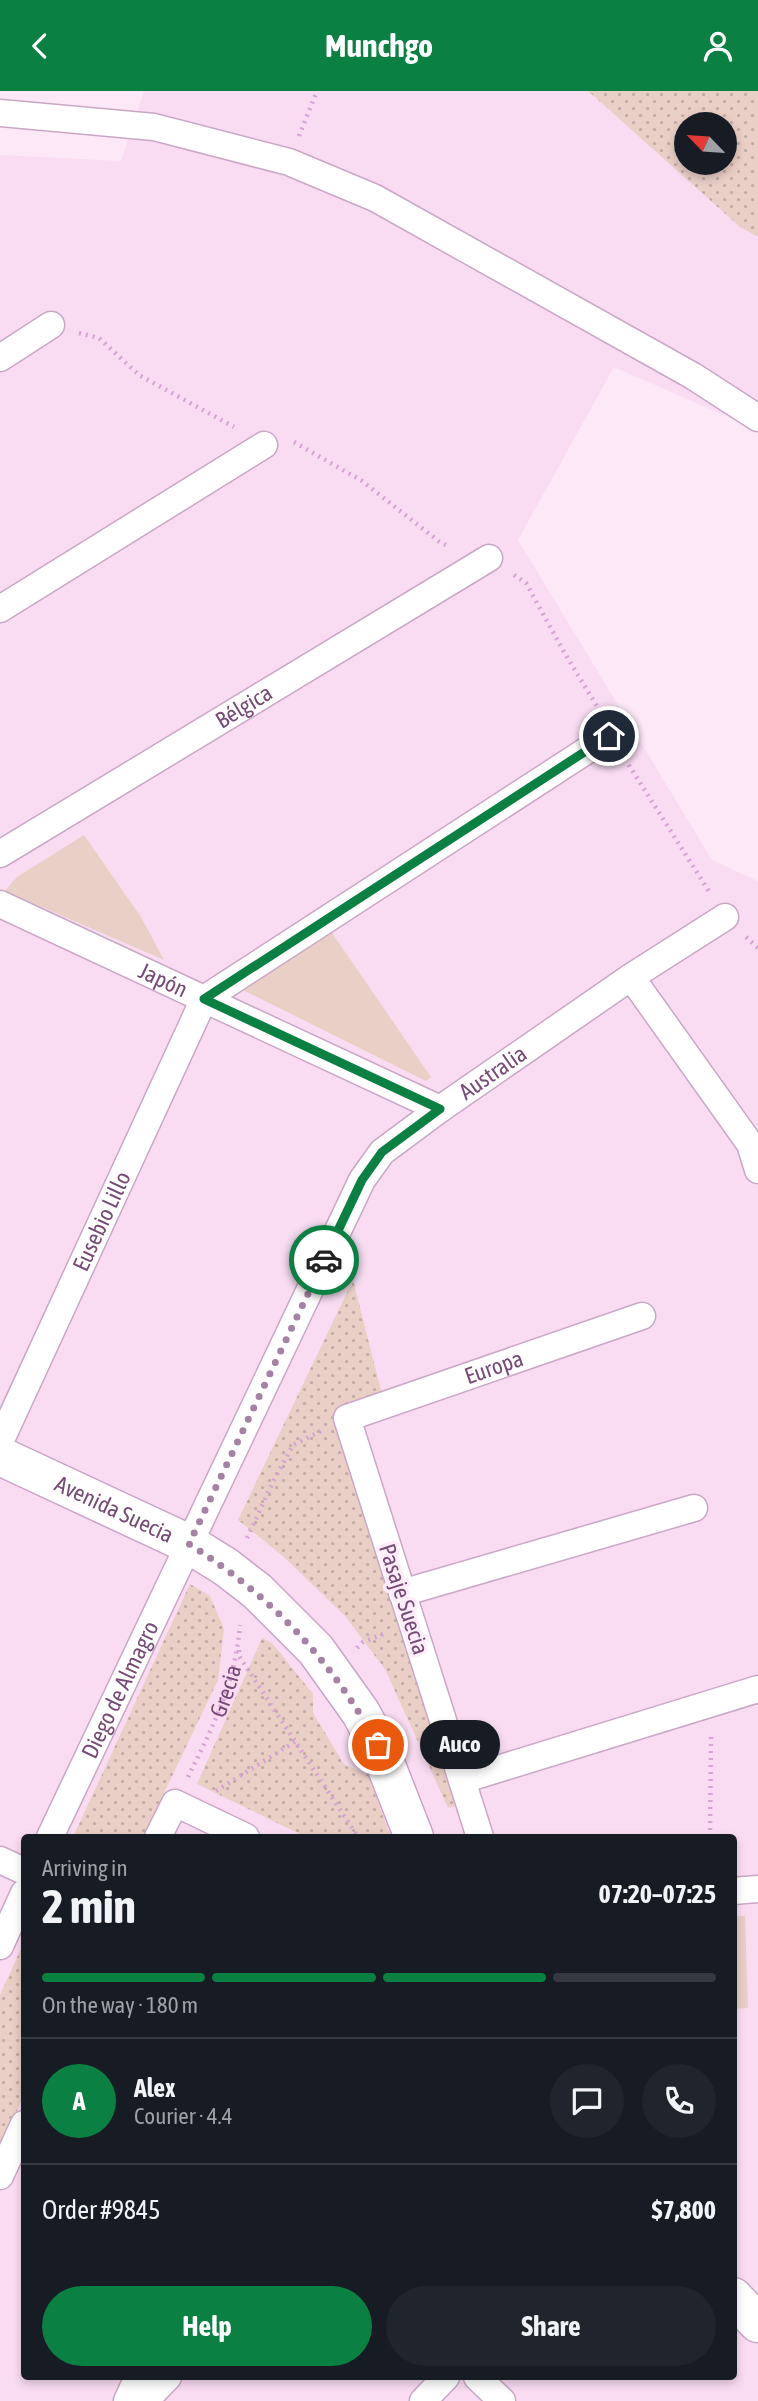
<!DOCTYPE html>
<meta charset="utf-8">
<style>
:root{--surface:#171b24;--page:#20242c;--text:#f1f3f6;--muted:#9ea1a6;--line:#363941;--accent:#0b8043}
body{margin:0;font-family:"Asap Condensed",sans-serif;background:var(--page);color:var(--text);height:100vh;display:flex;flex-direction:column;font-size:26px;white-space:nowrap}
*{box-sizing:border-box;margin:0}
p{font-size:23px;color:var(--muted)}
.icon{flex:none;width:38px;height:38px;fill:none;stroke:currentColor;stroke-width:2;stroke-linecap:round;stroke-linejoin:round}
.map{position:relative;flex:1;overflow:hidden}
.details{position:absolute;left:21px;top:1743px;width:716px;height:546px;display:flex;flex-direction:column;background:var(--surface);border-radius:7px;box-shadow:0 4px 10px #0003}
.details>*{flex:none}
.needle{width:46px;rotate:295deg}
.buttons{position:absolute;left:674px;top:21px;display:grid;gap:14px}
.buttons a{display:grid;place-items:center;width:63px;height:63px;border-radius:50%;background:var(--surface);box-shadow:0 4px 10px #0003;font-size:35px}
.pin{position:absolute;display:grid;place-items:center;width:60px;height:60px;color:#fff;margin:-30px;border:4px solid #fff;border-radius:50%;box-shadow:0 2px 7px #0007}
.courier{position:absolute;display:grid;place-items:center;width:70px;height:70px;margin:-35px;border:5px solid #0b8043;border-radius:50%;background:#fff;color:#222;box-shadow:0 2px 9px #0007}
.bubble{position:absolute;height:49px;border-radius:24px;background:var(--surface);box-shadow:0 4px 10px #0003;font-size:23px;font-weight:700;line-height:49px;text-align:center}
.overview em{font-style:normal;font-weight:700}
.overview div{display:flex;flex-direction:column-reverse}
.overview{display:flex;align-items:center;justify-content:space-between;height:119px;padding:0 21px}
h1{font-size:46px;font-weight:700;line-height:52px}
.bar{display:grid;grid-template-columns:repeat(4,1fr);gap:10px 7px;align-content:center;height:84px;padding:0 21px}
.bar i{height:9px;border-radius:5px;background:var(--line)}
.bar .current{background:var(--accent)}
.bar p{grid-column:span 4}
.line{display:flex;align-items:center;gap:18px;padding:0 21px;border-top:2px solid var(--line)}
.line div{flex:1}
.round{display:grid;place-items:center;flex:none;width:74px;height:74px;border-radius:37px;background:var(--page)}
.button{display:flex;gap:14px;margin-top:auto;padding:14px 21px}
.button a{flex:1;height:80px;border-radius:42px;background:var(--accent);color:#fff;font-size:28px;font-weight:700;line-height:80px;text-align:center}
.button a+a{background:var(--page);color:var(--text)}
header{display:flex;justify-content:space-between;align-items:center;height:91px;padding:0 21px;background:var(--accent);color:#fff;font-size:32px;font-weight:700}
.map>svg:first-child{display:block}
.residential{fill:#f9dcf2;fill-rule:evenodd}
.grass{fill:url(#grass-dots);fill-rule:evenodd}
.green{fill:#eacfc6}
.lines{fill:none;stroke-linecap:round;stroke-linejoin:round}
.minor-casing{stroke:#c9a8c6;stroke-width:29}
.secondary-casing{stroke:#caa4c7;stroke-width:41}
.path{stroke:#d7a2d4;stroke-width:4.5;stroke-dasharray:2 5;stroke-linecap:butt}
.minor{stroke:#fff;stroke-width:26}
.secondary{stroke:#fff;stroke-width:38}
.done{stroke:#a582a3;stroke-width:7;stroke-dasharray:0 12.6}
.route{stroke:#0b8043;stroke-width:9}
.labels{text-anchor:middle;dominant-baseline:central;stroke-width:7;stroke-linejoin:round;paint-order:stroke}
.street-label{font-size:23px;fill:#764b76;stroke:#ffeefa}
</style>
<header><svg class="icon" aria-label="back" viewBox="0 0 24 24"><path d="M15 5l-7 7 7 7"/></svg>Munchgo<svg class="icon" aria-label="person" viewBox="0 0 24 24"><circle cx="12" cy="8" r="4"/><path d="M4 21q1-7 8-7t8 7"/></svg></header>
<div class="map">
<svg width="758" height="2310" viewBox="0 0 758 2310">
<defs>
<pattern id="grass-dots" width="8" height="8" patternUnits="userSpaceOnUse" patternTransform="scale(1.75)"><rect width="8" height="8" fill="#eacfc6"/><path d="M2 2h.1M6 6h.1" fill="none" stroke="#c2aaa5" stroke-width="1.8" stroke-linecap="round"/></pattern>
</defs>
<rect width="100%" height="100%" fill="#fce8f7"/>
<path class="residential" d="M144,0H588L740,136L758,146V339L614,276L518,449L712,769L758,790V2310H0V64L121,70ZM24,1746H733V2286H24Z"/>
<path class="grass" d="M588,0H758V146L740,136ZM724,33V72H686V33Z
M353,1189L383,1307L337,1331L465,1712L448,1717L385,1578L345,1525L284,1466L238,1429Z
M190,1493L210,1505L224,1538L218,1589L143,1746H73Z
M262,1547L272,1552L313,1603V1622L344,1673L368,1684L391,1746H306L197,1693Z
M24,1851V2004L0,2057V1904Z"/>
<path class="green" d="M84,744L141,826L164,869L5,800L17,786Z
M330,839L431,986L426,990L237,896Z
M733,1825H745L748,1917L733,1918Z"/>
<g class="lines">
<defs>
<g id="minor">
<path d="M0,22L154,36L289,71L375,107L693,285L758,327"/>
<path d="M0,267L51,234"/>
<path d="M0,518L264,354"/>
<path id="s2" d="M0,763L489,467"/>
<path id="s3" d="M0,813L440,1018"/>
<path d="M631,886L750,1053L758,1079"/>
<path id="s4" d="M0,1351L204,908L609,645"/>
<path d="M402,1502L694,1417"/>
<path d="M462,1689L758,1598"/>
<path id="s5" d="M50,1746L362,1089L382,1061L440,1018L631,886L725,826"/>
<path d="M158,1746L175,1712L246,1746"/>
<path id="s6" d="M480,1746L347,1327L642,1225"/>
<path d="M0,1769L24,1780"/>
<path d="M733,1800L758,1798"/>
<path d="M0,1855L24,1802"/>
<path d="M0,2085L24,2033"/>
<path d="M477,2286L502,2310"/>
<path d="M127,2310L138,2286"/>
<path d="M145,2310L168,2286"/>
<path d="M423,2310L446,2286"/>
</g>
<g id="secondary">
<path id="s7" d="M0,1365L189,1453L226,1476L257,1500L316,1559L361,1622L378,1654L414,1746"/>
<path d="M733,2206L758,2232"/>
</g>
</defs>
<use href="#minor" class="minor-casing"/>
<use href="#secondary" class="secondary-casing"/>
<g class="path">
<path d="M299,45L317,0"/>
<path d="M79,242L99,247L139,284L234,336"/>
<path d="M294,351L362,390L441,452L449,455"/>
<path d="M514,484L526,492L564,561L598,617"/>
<path d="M625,668L710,802"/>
<path d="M746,846L758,857"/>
<path d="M247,1447L273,1391L293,1354L321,1340"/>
<path d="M357,1557L363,1551L386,1542"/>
<path d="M239,1559V1565L358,1746"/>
<path id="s1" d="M188,1686C214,1633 235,1593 240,1534"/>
<path d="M216,1700L296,1650"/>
<path d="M710,1746L711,1643"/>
</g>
<use href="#minor" class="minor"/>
<use href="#secondary" class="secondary"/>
</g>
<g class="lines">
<path class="done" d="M324,1169L189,1453C272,1506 330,1567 378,1654"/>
<path class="route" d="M324,1169L362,1089L382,1061L440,1018L204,908L609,645"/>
</g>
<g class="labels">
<g class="street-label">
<text stroke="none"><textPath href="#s2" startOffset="285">Bélgica</textPath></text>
<text stroke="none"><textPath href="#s3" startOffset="180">Japón</textPath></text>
<text stroke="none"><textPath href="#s5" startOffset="898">Australia</textPath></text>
<text stroke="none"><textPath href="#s4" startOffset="243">Eusebio Lillo</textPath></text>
<text stroke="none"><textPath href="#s6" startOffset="595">Europa</textPath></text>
<text stroke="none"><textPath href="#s7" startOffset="126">Avenida Suecia</textPath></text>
<text transform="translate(404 1508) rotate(72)">Pasaje Suecia</text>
<text stroke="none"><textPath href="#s1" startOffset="94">Grecia</textPath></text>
<text stroke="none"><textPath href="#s5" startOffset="163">Diego de Almagro</textPath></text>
</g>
</g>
</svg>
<div class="buttons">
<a><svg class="needle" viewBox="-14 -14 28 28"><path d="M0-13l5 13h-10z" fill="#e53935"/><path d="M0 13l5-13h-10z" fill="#9ea1a6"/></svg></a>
</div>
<div class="pin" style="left:378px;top:1654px;background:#ea580c"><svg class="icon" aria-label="bag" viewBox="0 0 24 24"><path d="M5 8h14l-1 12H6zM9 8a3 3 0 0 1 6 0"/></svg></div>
<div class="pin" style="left:609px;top:645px;background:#1f2937"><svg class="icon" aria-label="home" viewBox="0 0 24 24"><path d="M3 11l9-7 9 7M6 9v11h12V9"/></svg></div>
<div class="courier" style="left:324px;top:1169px"><svg class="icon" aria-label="car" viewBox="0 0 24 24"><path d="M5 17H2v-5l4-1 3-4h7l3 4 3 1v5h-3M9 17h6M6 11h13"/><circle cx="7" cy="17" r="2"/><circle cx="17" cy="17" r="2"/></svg></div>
<div class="bubble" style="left:420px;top:1629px;width:80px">Auco</div>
<section class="details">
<div class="overview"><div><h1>2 min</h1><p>Arriving in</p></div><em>07:20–07:25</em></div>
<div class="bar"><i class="current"></i><i class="current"></i><i class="current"></i><i></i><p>On the way · 180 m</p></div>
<div class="line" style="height:126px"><b class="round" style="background:var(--accent);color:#fff">A</b><div><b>Alex</b><p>Courier · 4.4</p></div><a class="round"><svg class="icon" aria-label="chat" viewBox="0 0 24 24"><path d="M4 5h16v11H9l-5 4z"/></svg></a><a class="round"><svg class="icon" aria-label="phone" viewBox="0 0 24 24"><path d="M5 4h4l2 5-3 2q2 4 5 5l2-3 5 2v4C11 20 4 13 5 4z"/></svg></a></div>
<div class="line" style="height:91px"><div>Order #9845</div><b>$7,800</b></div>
<div class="button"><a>Help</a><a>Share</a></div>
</section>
</div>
